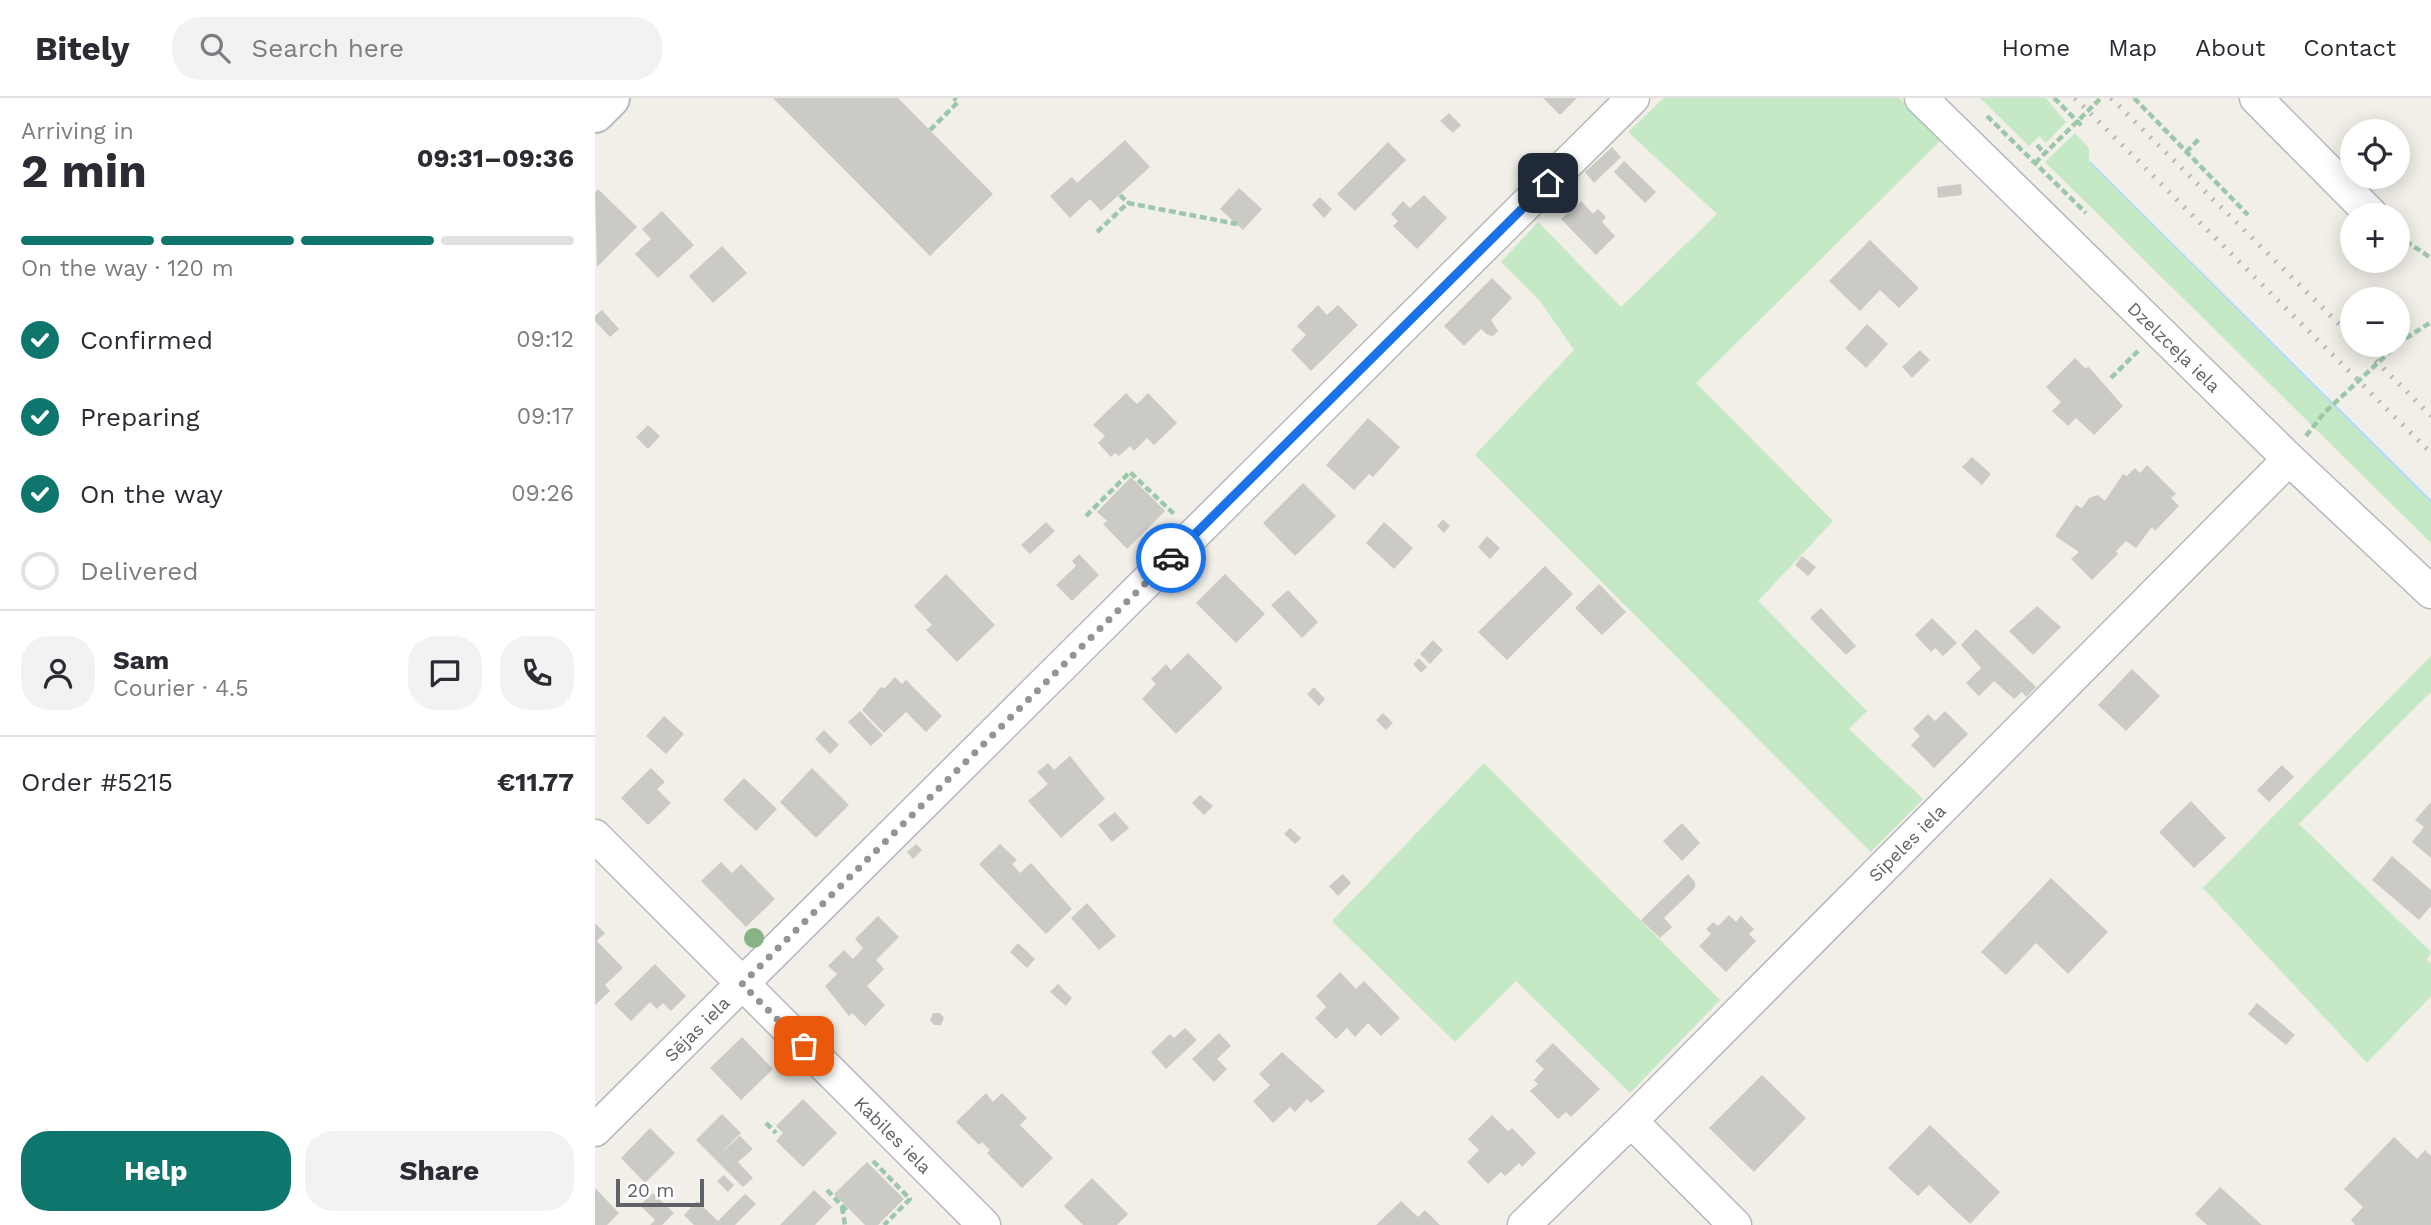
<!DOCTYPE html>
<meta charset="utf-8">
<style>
:root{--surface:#fff;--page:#f2f2f3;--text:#2b2b33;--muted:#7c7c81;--line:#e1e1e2;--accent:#0f766e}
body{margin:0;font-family:"Work Sans",sans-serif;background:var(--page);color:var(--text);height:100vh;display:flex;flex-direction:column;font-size:26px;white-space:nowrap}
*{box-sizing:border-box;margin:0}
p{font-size:23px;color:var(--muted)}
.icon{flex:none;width:38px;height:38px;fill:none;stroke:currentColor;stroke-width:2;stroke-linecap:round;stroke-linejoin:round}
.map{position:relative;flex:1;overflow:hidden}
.side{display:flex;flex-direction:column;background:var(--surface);width:595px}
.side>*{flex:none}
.buttons{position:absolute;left:1745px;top:21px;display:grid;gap:14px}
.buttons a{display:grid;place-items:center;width:70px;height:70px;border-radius:50%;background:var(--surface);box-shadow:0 4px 18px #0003;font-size:35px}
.scale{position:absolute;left:21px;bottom:18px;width:88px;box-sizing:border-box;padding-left:7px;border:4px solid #5f6368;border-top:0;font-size:19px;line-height:24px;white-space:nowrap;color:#5f6368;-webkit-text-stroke:5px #fff;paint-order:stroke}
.pin{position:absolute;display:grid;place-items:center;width:60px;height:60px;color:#fff;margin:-30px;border-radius:14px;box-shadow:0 4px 10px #0006}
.courier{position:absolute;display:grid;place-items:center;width:70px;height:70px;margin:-35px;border:5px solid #1a73e8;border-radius:50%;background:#fff;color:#222;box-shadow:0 2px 9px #0007}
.head em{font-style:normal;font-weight:700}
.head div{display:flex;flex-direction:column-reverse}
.head{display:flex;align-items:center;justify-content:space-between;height:119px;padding:0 21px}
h1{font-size:46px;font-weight:700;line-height:52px}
.bar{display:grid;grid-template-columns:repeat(4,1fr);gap:10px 7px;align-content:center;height:84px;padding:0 21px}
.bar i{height:9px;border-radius:5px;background:var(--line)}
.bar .on{background:var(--accent)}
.bar p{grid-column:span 4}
.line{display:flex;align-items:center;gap:18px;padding:0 21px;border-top:2px solid var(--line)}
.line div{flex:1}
.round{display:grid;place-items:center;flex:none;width:74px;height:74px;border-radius:28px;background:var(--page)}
ol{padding:0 21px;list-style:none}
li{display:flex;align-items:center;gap:21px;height:77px}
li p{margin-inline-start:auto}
li .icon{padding:7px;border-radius:50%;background:var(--accent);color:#fff;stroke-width:4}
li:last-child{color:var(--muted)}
li i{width:38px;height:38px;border:4px solid var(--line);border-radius:50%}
.primary-button{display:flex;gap:14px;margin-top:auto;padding:14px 21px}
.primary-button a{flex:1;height:80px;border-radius:28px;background:var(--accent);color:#fff;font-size:28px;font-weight:700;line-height:80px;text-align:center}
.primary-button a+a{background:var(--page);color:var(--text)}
header{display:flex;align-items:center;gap:42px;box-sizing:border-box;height:98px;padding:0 35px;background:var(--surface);border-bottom:2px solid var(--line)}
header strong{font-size:33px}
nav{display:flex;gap:38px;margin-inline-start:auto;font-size:24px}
.search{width:490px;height:63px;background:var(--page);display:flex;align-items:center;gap:18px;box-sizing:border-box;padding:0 24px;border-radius:28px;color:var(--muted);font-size:26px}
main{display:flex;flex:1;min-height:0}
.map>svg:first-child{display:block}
.green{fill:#c5e8c5}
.water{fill:#aadaff}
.building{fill:#cccac5}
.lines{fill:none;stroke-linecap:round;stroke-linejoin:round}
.street-casing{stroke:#b5b8bc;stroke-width:35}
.secondary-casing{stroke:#b6babf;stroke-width:42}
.path{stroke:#9cc7a9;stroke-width:4.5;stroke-dasharray:7 3.5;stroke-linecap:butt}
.street{stroke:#fff;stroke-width:32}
.secondary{stroke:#fff;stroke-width:38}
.rail{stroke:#b6b7b8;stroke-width:5;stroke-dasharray:2 9;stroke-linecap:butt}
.tree{fill:#89b387}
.done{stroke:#929495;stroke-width:7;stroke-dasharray:0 12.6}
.route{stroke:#1a73e8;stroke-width:9}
.labels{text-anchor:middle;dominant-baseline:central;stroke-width:7;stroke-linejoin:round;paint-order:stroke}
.street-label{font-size:18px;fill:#5f6368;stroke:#fff}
</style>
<header>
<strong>Bitely</strong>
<div class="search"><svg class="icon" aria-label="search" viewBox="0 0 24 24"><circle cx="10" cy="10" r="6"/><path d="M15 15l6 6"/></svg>Search here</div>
<nav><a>Home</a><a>Map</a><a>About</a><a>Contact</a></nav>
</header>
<main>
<section class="side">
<div class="head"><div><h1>2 min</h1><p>Arriving in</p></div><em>09:31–09:36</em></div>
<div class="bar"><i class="on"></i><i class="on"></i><i class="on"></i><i></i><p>On the way · 120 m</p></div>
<ol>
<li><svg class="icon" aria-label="check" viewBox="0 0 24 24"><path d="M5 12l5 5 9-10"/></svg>Confirmed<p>09:12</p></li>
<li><svg class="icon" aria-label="check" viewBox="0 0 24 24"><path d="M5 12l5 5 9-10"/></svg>Preparing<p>09:17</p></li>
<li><svg class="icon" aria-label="check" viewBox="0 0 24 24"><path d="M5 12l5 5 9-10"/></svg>On the way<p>09:26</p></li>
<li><i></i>Delivered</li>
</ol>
<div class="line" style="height:126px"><a class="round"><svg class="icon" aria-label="person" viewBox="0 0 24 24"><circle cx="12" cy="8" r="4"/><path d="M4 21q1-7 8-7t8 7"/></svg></a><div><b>Sam</b><p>Courier · 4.5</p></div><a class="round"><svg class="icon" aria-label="chat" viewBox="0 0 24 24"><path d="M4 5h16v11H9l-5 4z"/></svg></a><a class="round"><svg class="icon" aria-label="phone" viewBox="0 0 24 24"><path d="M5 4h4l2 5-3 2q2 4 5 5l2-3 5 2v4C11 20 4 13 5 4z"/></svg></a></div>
<div class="line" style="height:91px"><div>Order #5215</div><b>€11.77</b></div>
<div class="primary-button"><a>Help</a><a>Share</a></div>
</section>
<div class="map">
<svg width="1836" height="1127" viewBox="0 0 1836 1127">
<rect width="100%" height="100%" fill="#f1efe8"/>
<path class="green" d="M1069,0H1304L1347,41L1101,285L1238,423L1163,503L1272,613L1254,631L1328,701L1276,754L880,357L979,252L945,203L906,164L943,124L1026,209L1122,116L1033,34Z
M1385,0H1451L1471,24L1451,45L1444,38L1434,48Z
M1480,35L1494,50V64L1836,405V445L1450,64Z
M1836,558V594L1704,726L1836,854L1832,862L1836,865V898L1772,965L1608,790Z
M889,665L1125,902L1035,995L921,883L860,944L737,823Z"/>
<path class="water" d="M1495,63L1836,402V405L1494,64Z"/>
<path class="building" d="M178,0H303L398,96L335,158Z
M948,0H982L965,17Z
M854,15L866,27L858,35L845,23Z
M530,42L555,69L506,113L495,101L475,120L455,98L477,79L482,85Z
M793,44L811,62L760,113L742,96Z
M1017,49L1026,59L999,85L990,74Z
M1029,63L1061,94L1050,105L1019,74Z
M1366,86L1367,97L1343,100L1342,89Z
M644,90L667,111L648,132L625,111Z
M3,91L42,129L2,169L0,95Z
M829,97L852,120L822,151L798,128L803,123L796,116L808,103L815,110Z
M725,99L737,111L729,120L717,107Z
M986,103L998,116L1003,111L1011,119L1007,124L1020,138L1001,157L966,121Z
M67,113L99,147L63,180L40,156L56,141L47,131Z
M1275,142L1324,190L1304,210L1285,192L1265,213L1234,183Z
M127,148L152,175L118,205L94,178Z
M897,180L917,200L896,222L903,233L898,238L893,237L886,231L869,248L849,228Z
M723,207L732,217L743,207L763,227L716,273L696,252L711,237L702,228Z
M7,212L24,231L15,239L0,223V218Z
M1272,226L1293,246L1271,270L1250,250Z
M1325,252L1335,262L1317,280L1307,269Z
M1480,260L1491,271L1493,268L1528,308L1499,337L1481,320L1473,328L1457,313L1466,304L1451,289Z
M531,295L542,306L553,295L582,325L559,347L552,340L539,353L535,348L524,358L520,355L516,359L503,345L510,338L498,327Z
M773,320L805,349L778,379L774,376L759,392L731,367Z
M53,327L65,338L53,351L41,339Z
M1377,359L1396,376L1387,387L1367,369Z
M1552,367L1581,396L1576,400L1584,408L1560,433L1557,429L1541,450L1531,443L1521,453L1523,456L1497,482L1476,461L1484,454L1460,438L1481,407L1487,410L1494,400L1503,397L1510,403L1528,376L1532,378L1540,370L1545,375Z
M536,379L570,413L532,451L508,426L512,423L502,414Z
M708,385L741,418L700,458L668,425Z
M848,421L855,428L849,435L842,428Z
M451,424L460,433L435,456L426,447Z
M789,424L818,450L799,471L771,445Z
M892,438L905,450L895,461L883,449Z
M484,456L504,477L477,503L461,487L481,468L477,463Z
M1207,458L1221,469L1213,478L1200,467Z
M950,468L978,496L912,562L883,534Z
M351,476L400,527L362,564L331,532L337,527L319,508Z
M630,476L670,516L641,545L601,505Z
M1004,486L1031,514L1007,537L980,510Z
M693,492L723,524L707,540L676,507Z
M1442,508L1466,529L1438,557L1414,533Z
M1226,510L1261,548L1251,557L1215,520Z
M1337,520L1362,545L1348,558L1340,550L1336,554L1320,537Z
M1381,531L1441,589L1431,599L1427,594L1419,601L1399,583L1384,598L1371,585L1386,570L1366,547Z
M838,542L848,552L835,566L825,556Z
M593,555L628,590L581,636L547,601L561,586L556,581L571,566L576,572Z
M824,560L832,569L826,575L818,566Z
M1537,571L1565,598L1531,633L1503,607Z
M300,579L307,586L311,582L347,618L331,634L311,614L289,635L267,612L286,589L290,590Z
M719,589L730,601L724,608L712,596Z
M265,613L288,637L276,648L253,624Z
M1350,613L1373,636L1339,670L1316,647L1325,638L1318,631L1333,616L1340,623Z
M788,615L798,625L791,632L781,622Z
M69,618L89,636L71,656L51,638Z
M229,632L244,647L235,656L220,641Z
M475,658L510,701L466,740L433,703L453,686L442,674L453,665L459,672Z
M1687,667L1699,679L1674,704L1662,692Z
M56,670L70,684L62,691L76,705L53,727L26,700Z
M217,670L254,707L221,740L185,704Z
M149,680L182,711L161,733L128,702Z
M605,697L618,708L609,717L597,705Z
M1596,703L1631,740L1599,770L1564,734Z
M1836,704V760L1817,744L1829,729L1820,722Z
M520,714L534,730L517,744L503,727Z
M1087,725L1105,745L1087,763L1068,743Z
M695,730L706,740L700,746L689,736Z
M321,746L327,752L318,761L312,754Z
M405,746L422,762L417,766L425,775L436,765L477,811L451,836L384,766Z
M1797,758L1836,792V808L1824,822L1777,782Z
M126,764L137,775L146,766L180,801L151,829L106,783Z
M748,776L756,785L743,798L734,788Z
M1093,776L1100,784V790L1069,820L1077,829L1065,840L1046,822Z
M1456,780L1513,834L1473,876L1441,845L1411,877L1386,854Z
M492,805L521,838L504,852L476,820Z
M1134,817L1141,824L1146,818L1159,831L1154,836L1161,843L1131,874L1104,848L1116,836L1111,831L1118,824L1123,828Z
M283,818L304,839L281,862L289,871L272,888L290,907L270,928L257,915L254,918L230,888L242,876L233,868L249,852L258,861L268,850L260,841Z
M0,825L10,835L2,843L28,870L10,887L15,893L0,907Z
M423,845L440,861L432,870L415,854Z
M60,866L91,898L76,913L68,905L62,911L55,904L36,923L19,906Z
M745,874L761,891L769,883L805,920L786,938L773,925L760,939L752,930L741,941L720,920L731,909L721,898Z
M463,886L477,900L471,908L455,894Z
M1662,905L1700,937L1691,947L1653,916Z
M338,915H345L349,920L346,927H339L335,922Z
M590,930L602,942L571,971L556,954L575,936L579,940Z
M624,935L636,948L622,961L632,971L619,984L597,961Z
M147,939L178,971L146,1002L115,970Z
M958,945L1005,991L976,1019L971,1014L963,1021L935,993L943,986L939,982L949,971L940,963Z
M687,954L730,993L716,1005L712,1001L700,1014L695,1009L678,1025L658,1003L675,987L664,976Z
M1167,977L1211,1020L1159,1074L1114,1030Z
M391,995L398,1004L407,995L432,1020L425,1027L458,1060L427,1090L392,1055L395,1052L387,1044L384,1047L361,1024Z
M208,1001L242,1035L208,1069L181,1043L188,1035L181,1028Z
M127,1016L146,1035L125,1056L145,1038L158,1051L143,1064L158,1080L148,1089L101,1042Z
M897,1017L913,1033L917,1030L941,1055L927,1069L924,1065L910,1078L906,1074L893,1086L872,1064L884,1052L873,1041Z
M1335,1027L1405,1094L1375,1126L1334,1087L1323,1098L1293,1070Z
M55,1030L80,1055L50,1085L26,1060Z
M1799,1039L1822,1061L1830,1052L1836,1058V1127H1760L1756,1122L1768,1109L1749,1091Z
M272,1064L309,1101L283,1127H270L239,1096Z
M129,1077L139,1087L133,1094L122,1083Z
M497,1080L533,1116L522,1127H488L469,1108Z
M1625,1089L1667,1127H1612L1600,1116Z
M0,1090L24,1115L12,1127H0Z
M219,1092L237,1109L220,1127H185Z
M58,1095L79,1115L67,1127H55L60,1122L45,1107Z
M150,1096L161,1106L140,1127H99L89,1117L102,1103L123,1123Z
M806,1103L823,1119L830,1112L845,1127H781Z"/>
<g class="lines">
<defs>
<path id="street" d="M1326,0L1694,361L1836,494
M1661,0L1777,117
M0,738L389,1127
M1036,1023L1140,1127
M0,1032L1038,0
M929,1127L1036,1023L1694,361"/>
<path id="secondary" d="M0,15L15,0"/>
</defs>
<use href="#street" class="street-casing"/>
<use href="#secondary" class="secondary-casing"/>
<path class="path" d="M1459,0L1487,28
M1539,0L1653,117
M1392,18L1491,115
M335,32L363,4L359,0
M1442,47L1450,56
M1591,54L1604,41
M1440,65L1506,0
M525,97L533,105
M502,134L533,105L642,126
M1802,137L1836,160
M1802,246L1836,224
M1516,280L1543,253
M1711,338L1729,315L1802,247
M491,418L535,374L579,416
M171,1025L181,1035
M278,1063L315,1101L289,1127
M232,1092L253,1114
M247,1109L250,1127"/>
<use href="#street" class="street"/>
<use href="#secondary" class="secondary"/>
<path class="rail" d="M1480,0L1836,355
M1516,0L1757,239
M1765,247L1836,318"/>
</g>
<circle class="tree" cx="159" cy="840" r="10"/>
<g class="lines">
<path class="done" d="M209,948L147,886L576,460"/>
<path class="route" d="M576,460L953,85"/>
</g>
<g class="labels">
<g class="street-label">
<text transform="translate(1579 249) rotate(44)">Dzelzceļa iela</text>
<text transform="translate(1312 745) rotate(-45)">Sīpeles iela</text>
<text transform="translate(102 931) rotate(-45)">Sējas iela</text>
<text transform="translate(298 1037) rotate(45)">Kabiles iela</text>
</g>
</g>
</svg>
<div class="buttons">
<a><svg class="icon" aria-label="locate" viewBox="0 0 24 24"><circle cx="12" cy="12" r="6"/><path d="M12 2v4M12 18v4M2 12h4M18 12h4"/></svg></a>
<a>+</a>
<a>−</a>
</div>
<div class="scale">20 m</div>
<div class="pin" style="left:209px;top:948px;background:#ea580c"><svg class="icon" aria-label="bag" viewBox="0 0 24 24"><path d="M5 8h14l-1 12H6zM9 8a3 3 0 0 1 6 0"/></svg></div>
<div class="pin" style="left:953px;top:85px;background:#1f2937"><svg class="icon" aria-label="home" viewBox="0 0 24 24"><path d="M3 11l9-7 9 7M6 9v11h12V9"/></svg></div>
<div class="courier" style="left:576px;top:460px"><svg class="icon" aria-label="car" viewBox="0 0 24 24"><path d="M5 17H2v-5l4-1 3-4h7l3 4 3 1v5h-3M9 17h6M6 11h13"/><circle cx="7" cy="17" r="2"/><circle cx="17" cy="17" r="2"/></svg></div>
</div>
</main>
